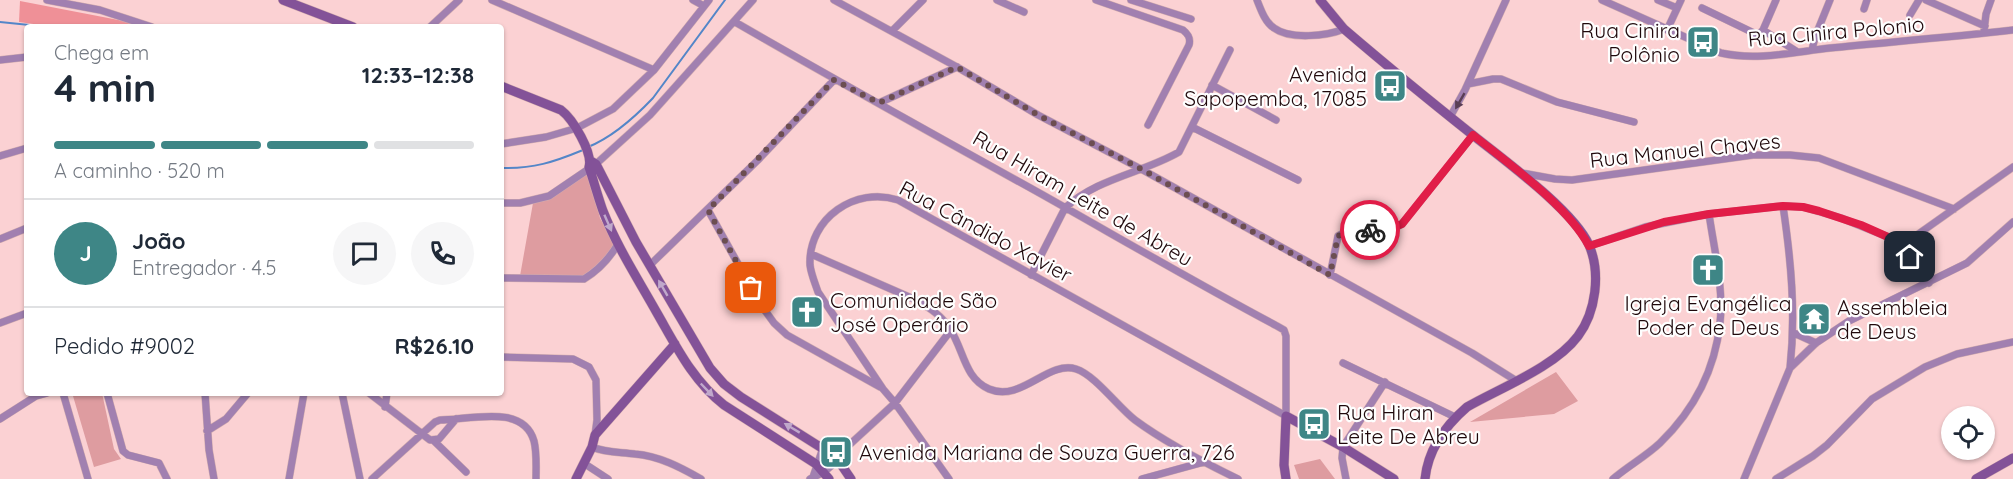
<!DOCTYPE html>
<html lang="pt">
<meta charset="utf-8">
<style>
:root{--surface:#fff;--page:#f6f6f7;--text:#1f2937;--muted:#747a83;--line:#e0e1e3;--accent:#3e8686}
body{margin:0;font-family:Quicksand,sans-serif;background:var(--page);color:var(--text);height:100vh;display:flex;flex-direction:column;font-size:22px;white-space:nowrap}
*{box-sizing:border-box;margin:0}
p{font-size:20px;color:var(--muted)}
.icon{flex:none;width:33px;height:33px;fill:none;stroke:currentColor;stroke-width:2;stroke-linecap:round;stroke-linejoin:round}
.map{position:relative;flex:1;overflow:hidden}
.sheet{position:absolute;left:24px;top:24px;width:480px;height:372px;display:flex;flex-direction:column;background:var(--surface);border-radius:6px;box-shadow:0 2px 4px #0004}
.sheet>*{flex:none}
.tools{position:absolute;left:1941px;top:406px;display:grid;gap:12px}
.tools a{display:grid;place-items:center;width:54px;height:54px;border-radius:50%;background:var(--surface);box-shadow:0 2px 4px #0004;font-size:30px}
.pin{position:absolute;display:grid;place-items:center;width:51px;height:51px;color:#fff;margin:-26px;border-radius:12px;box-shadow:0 3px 9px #0006}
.courier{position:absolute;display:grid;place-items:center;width:60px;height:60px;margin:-30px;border:4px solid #e11d48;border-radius:50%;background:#fff;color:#222;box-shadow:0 2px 8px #0007}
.overview em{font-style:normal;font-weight:700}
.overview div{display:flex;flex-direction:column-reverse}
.overview{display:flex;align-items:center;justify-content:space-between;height:102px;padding:0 30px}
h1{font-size:39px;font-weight:700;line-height:45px}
.bar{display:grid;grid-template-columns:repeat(4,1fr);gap:9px 6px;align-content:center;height:72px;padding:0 30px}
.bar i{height:8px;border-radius:4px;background:var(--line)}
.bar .selected{background:var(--accent)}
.bar p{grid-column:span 4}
.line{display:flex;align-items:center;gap:15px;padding:0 30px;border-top:2px solid var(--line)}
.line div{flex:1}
.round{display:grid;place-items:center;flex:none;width:63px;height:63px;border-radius:32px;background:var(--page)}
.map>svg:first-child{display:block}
.green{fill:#de9ca0}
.forest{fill:#ef9097}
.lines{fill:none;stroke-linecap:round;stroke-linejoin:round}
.stream{stroke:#5386c8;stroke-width:2}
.street-casing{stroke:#d3adaf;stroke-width:8}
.secondary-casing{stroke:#d3adaf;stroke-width:10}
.street{stroke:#a180b0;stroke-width:7}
.secondary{stroke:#835298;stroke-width:9}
.oneway{fill:#5a3e55}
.oneway2{fill:#c0a8cb}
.done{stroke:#6c4e51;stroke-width:6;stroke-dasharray:0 10.8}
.route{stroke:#e11d48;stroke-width:8}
.labels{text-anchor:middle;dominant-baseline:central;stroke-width:4.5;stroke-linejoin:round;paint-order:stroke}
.poi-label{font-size:21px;fill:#1f080b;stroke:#fefefe;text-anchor:start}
.street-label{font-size:21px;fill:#1f080b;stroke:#fefefe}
</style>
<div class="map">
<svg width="2013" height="479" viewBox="0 0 2013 479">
<rect width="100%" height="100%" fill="#fbd1d3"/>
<path class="green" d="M588,169L600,218L615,245C608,255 598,271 586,276C567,283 540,277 520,276L533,203Z
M1556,372L1578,401L1554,414L1470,422Z
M75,393H102L114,449L121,459L94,467L73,396Z
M1320,459L1335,479H1299L1294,465Z"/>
<path class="forest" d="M20,1L134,23L133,27H55L19,22Z"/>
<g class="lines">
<path class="stream" d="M0,22L49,27
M588,147C613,137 634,118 653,98L725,0
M501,168C533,169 554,162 583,150"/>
<defs>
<path id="street" d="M47,0L100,10L152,27
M492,0L654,70
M693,0L704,6
M834,0L957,67L1038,115L1141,169L1472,353L1515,380
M997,0L1024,12
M1096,0L1183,30C1188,34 1191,38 1189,45L1148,125
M1131,0L1191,19
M1257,0C1261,10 1265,22 1274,28C1290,40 1327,36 1344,29
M1602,0L1721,53C1757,61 1794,52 1830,48C1891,42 1952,37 2013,30
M1658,0L1677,8
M1926,0L1985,26
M1702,8L1758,35L1763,30L1776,0
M1864,9L1867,0
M1910,15L1919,0
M735,22C837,81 940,138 1043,195C1121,239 1198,284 1277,326L1284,330L1286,336V416L898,200C856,186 808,218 810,265C811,274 815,283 818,292L883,389L895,403L949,479
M430,27L459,0
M1667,30L1681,0
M1763,30L1796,51
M892,31L923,0
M1984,31L1986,14L1991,0
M1812,50L1815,37L1830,0
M0,60L27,57
M1468,84L1493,79H1501L1557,102L1634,122
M1212,85L1276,120
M879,103L957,67
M1450,117L1465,90L1506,0
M1192,127L1298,180
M501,144L546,137L577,128L613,109L654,70L709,0
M0,156L27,148
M1522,173L1555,179L1572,180L1753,155H1790L1819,158L1954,209
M501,203H520L549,196L596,164L650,115L753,0
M1783,206C1791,260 1796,313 1790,368
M708,210L761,305L774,323L787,335L880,387
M0,239L27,228
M1589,246L1645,227L1709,214L1783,206L1803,207L1841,218L1888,237L1900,247L1929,283
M1900,247L2013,167
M811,254L916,300C930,308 942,316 950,329C964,350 964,378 989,389C1021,403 1048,360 1076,369C1095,375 1118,407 1135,420C1166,443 1203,462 1238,479
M650,265L758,160L834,80
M1031,275L1065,208C1097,178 1143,173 1179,152L1230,50
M1330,275L1338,236C1357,224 1383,236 1402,224L1473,135
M501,278L584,279C599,270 609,259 618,244
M0,323L27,313
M1794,333L1816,343
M501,357L573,359L589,367L596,380L597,420L595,435
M1343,363L1455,417
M63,393L88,479
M107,393L123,451L128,455L159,463L167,479
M205,393L209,450L214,479
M342,393L360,479
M369,393L430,440L439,439L456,419
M385,407L387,393
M0,419L36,396L47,393
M207,431L226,419L248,393
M434,441L466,472
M592,447C606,453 620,452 635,454C659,456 680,467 701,479
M836,457L895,403L951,330
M585,464L608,479
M813,477L823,448
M289,479L304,393
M372,479L435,422L440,420C469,420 523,403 534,441C537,453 536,467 536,479
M810,479L824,472L838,460
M1142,479L1204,462
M1346,479L1342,458L1343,447L1385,382
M1613,479C1628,466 1645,457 1660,443C1694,410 1715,370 1720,323C1724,288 1714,249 1709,214
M1744,479L1790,368L1816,343L1849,321L1967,263L2013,222
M1776,479L1813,456L1827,445L1872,399L1925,367L1957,354L2013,342"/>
<path id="secondary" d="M283,0L353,27
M1320,0L1344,29C1386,65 1430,101 1474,136C1504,160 1574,211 1589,245C1601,273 1596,312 1578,336C1555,367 1500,388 1467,407C1445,426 1428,449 1425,479
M501,86L561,110C573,119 593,153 589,167C594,182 598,197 603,211C617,247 638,279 657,313C676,346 693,381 724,405L816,464L829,479
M591,161L596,164L636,242L710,368L724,384L741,397L836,457L851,479
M576,479L592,447L595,435L675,344
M1286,479L1284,465L1286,416L1343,447L1394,479
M1976,479L2013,458"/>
</defs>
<use href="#street" class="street-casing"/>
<use href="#secondary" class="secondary-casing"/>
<use href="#street" class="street"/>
<use href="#secondary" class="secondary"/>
</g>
<defs><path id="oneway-solid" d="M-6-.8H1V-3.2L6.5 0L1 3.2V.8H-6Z" transform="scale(1.5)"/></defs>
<use class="oneway" href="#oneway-solid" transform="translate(1460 101) rotate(120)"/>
<g class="oneway2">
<use href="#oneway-solid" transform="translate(608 223) rotate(66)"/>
<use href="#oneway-solid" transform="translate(663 288) rotate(-120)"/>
<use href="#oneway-solid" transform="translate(707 390) rotate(46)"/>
<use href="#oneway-solid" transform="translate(792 428) rotate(-149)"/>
</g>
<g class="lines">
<path class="done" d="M751,288L708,210L834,80L879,103L957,67L1038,115L1141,169L1330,275L1338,236L1344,233L1370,230"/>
<path class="route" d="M1370,230L1389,229L1402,224L1473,135C1509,164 1567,205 1589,246L1664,222L1709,214L1783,206L1803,207L1819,211L1861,225L1888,237L1900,247L1910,257"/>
</g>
<defs>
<symbol id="bus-square" viewBox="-11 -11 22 22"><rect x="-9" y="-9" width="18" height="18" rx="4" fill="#3e8686" stroke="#fefefe"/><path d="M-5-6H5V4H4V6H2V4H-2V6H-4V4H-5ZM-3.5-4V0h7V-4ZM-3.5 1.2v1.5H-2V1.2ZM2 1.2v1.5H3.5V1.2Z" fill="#fff"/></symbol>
<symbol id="church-square" viewBox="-11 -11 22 22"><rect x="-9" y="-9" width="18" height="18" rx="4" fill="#3e8686" stroke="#fefefe"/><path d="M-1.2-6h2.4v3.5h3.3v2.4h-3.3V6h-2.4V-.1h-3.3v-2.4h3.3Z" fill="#fff"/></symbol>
<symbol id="temple-square" viewBox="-11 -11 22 22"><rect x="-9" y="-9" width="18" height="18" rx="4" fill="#3e8686" stroke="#fefefe"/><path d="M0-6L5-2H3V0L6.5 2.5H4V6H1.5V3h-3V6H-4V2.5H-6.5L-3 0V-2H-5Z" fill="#fff"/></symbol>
</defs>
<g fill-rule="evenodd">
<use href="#bus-square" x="1684" y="23" width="38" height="38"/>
<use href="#bus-square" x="1371" y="67" width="38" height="38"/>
<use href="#church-square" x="1689" y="251" width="38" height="38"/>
<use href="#church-square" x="788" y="293" width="38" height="38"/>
<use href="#temple-square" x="1795" y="300" width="38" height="38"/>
<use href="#bus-square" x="1295" y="405" width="38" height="38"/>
<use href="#bus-square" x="817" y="433" width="38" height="38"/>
</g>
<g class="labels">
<g class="poi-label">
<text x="1680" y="30" text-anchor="end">Rua Cinira<tspan x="1680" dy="24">Polônio</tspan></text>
<text x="1367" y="74" text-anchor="end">Avenida<tspan x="1367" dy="24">Sapopemba, 17085</tspan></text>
<text x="830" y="300">Comunidade São<tspan x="830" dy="24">José Operário</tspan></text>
<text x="1708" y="303" text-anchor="middle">Igreja Evangélica<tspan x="1708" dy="24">Poder de Deus</tspan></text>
<text x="1837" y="307">Assembleia<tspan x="1837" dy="24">de Deus</tspan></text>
<text x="1337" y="412">Rua Hiran<tspan x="1337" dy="24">Leite De Abreu</tspan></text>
<text x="859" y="452">Avenida Mariana de Souza Guerra, 726</text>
</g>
<g class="street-label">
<text transform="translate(1836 31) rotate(-5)">Rua Cinira Polonio</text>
<text transform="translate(1685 150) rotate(-6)">Rua Manuel Chaves</text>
<text transform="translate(1083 198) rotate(30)">Rua Hiram Leite de Abreu</text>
<text transform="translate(986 231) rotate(28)">Rua Cândido Xavier</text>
</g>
</g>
</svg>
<div class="tools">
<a><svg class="icon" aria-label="locate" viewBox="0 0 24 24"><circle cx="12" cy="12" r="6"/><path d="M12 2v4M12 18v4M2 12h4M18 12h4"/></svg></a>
</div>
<div class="pin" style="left:751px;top:288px;background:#ea580c"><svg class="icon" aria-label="bag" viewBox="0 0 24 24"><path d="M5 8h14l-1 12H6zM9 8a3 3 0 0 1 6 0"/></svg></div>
<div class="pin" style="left:1910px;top:257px;background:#1f2937"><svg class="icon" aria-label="home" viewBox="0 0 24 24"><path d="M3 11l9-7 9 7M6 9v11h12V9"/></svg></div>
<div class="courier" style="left:1370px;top:230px"><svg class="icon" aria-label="bike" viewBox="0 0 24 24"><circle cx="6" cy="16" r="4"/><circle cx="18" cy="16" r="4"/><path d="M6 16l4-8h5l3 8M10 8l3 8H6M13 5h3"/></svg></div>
<section class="sheet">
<div class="overview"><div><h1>4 min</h1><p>Chega em</p></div><em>12:33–12:38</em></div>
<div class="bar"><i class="selected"></i><i class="selected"></i><i class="selected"></i><i></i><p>A caminho · 520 m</p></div>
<div class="line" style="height:108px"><b class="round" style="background:var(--accent);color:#fff">J</b><div><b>João</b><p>Entregador · 4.5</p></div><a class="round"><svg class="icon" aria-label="chat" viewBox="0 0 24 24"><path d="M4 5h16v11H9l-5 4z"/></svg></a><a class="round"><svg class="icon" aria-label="phone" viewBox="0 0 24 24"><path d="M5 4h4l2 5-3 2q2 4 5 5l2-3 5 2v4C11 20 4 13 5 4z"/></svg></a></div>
<div class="line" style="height:78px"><div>Pedido #9002</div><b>R$26.10</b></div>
</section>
</div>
